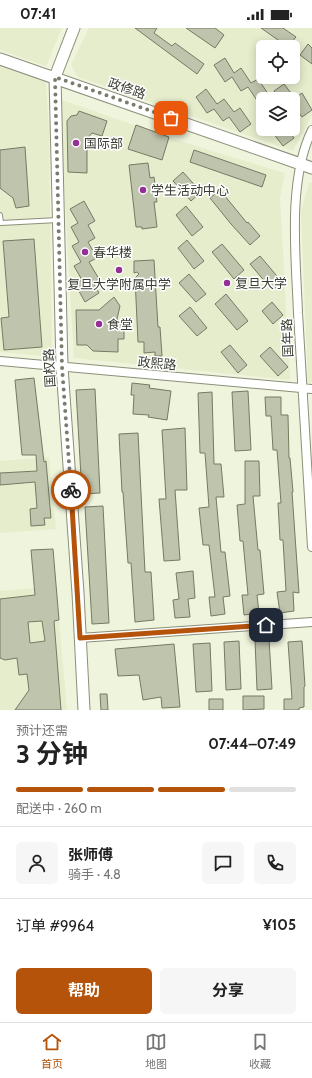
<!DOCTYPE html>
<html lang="zh">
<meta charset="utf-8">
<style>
:root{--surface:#fff;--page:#f6f6f6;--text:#222;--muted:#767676;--line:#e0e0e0;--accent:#b45309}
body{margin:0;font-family:Cabin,"Noto Sans SC",sans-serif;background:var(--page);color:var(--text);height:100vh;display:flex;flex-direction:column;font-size:15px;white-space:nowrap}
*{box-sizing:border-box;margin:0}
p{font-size:13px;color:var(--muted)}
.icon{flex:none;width:22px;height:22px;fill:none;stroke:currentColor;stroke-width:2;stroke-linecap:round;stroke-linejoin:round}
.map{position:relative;height:682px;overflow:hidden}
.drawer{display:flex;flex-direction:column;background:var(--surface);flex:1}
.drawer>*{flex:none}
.buttons{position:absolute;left:256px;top:12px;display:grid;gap:8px}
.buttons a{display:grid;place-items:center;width:44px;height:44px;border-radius:6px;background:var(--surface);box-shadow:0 2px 10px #0003;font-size:20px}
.pin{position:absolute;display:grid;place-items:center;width:34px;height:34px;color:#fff;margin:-17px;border-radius:8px;box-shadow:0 2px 6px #0006}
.courier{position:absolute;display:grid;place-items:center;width:40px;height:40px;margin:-20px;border:3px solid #b45309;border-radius:50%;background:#fff;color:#222;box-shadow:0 1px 5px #0007}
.headline em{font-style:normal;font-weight:700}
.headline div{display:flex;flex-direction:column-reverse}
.headline{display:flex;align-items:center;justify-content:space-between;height:68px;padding:0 16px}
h1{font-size:26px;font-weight:700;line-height:30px}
.bar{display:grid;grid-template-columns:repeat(4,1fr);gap:6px 4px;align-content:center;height:48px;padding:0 16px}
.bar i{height:5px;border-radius:3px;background:var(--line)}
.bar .on{background:var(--accent)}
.bar p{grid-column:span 4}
.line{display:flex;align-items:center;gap:10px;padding:0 16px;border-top:1px solid var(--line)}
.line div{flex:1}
.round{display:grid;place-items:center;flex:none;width:42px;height:42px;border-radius:6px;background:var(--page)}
.action{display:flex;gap:8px;margin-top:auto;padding:8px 16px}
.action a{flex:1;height:46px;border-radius:6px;background:var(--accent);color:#fff;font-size:16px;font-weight:700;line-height:46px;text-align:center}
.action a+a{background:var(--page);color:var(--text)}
.status{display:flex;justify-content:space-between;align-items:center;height:28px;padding:0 20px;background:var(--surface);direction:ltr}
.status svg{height:11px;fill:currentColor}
.menu{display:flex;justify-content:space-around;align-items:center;height:56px;border-top:1px solid var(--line);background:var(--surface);font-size:11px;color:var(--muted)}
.menu a{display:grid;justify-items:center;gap:2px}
.menu .on{color:var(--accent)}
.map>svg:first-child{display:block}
.built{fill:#e6edcd;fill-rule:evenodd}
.building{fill:#bfc4ad;stroke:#757a64;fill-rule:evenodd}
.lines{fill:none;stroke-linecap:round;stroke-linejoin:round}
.lane-casing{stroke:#8b8f79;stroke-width:6}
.street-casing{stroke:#8b8f79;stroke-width:10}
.secondary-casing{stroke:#8b8f79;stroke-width:13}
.lane{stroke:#fff;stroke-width:4}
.street{stroke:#fff;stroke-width:8}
.secondary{stroke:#fff;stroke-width:11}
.done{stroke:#7a7d6e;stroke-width:4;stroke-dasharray:0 7.2}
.route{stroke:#b45309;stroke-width:5}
.poi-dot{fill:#932f96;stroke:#fff;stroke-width:1.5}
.labels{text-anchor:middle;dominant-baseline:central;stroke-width:3;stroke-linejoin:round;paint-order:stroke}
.street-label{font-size:13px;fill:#3b3d33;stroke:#fff}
.poi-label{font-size:13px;fill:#3b3d33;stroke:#fff;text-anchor:start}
</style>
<div class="status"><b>07:41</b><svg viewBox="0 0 49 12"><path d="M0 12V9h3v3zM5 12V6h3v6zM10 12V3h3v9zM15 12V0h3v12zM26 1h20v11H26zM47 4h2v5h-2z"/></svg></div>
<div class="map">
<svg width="312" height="682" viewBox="0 0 312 682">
<rect width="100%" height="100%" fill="#eff4dc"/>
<path class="built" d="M0,0H62L46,38L0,22Z
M89,0H312V87L293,123L78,49L71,37ZM263,19H293V49H263ZM263,71H293V101H263Z
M0,39L46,54L49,103L52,329L0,324Z
M59,71L189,116L285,145L280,170L290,352L74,330Z
M309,154L312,155V354H308L301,184Z
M49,429L56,501L0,505V433Z
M34,560L37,591L59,592L67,682H0V563Z"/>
<path class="building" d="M135,0H157L154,5L172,18L175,15L204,36L197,46Z
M186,0H215L224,7L215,20Z
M261,0H283L296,9L288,19Z
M308,16L312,20V36L300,27Z
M225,30L234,45L241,40L251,55L258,51L269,67L258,74L248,59L241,63L232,49L225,54L214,37Z
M284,56L295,70L302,65L312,82L302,89L293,77L294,71H280L274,63Z
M206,61L217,76L224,71L234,84L240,80L251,96L240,104L229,89L223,93L214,81L207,85L196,69Z
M79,83L107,93L102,108L92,105L87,111V145L68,144L67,93L71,88L77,87Z
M136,97L169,109L162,132L128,121Z
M270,101H287L294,110L283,118Z
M25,119L29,178L16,180L13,170L0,160V122Z
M194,122L266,147L262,159L190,134Z
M148,135L150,150L154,149L157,174H154L157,199L142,201V199H136L129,137Z
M183,144L201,164L191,173L173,153Z
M220,162L247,195L248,194L260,208L250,217L231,196L210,170Z
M84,173L95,193L88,197L95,210L88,214L97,230L89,234L99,251L93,254L99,265L85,274L75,256L82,252L74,238L81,234L72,218L79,214L71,199L78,195L70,181Z
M186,178L203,199L192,208L176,187Z
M34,211L42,319L4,322L1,290L9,289L3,213Z
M187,212L204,233L194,241L178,220Z
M222,216L244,242L234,251L212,224Z
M260,228L282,254L272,262L250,236Z
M154,232L158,299H160L162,328H155V324L144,325V314H138L135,250L139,246L137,244L134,245V233Z
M189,246L206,266L196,274L179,255Z
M226,266L248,293L237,302L215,276Z
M114,269L120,278L117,291L124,302V311H118V324L93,323L87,317H77L76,282H99Z
M272,274L283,287L273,296L262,283Z
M190,279L207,300L197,308L179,288Z
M230,317L247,337L238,345L221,324Z
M270,319L288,339L278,348L260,328Z
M34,350L44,434L46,433L51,490H44L45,497L31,498L30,481L37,480L35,454L0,457V445L37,443L36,427H22L15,352Z
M132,355L150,357L149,360L171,363L167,392L148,389L149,387L133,386L134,367H131Z
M95,361L100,465L82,466L76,362Z
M248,363L251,422L235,423L232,364Z
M212,364L214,436H221L224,469H216L221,524H225L230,568L223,569L225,586L211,588L209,569H215L209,517H203L199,480L209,479L205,425H200L198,365Z
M265,369H281V387H288L289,430H290L293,464H292L299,565L293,564L294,583L280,585L277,564L286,563L283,512H280L278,475H281L277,422H273L271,388H266Z
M185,400L187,462H175L180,532L164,533L159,471H166L162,402Z
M138,405L145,544H151L154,592L135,594L131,535H128L123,464H122L119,406Z
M245,433H259L260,468H253L258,522H260L264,566L257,567L259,585L244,587L242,567H248L243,513H240L237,477L245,476Z
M103,478L109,595L92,596L85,479Z
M53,521L59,592L54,593L61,682H15L29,662L27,646L19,647L17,630L5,632L0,630V571L35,567L31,522ZM42,593L45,613L30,615L28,594Z
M193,543L195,570L188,571L190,589L175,590L173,572L179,571L176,545Z
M269,611L272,661L257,662L255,612Z
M239,613L241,661L226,662L224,614Z
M302,613L305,658L304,659V679L299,680V682H284V671H292L288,614Z
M210,615L212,663L196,664L193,616Z
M174,616L180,679L162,680L161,669L143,672L139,647L118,648L115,621Z
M100,666H107L108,682H101Z
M243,668H264V681L243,682Z
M209,671H223V682H209Z"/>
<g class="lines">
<defs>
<path id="lane" d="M0,187L1,195L58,192"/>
<path id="street" d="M312,102C287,153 296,230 298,285C302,363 307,441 312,519
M0,333L312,361
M80,610L312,594"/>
<path id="secondary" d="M74,0L55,49L62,339L78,565L84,682
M0,31L312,140"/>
</defs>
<use href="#lane" class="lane-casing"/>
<use href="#street" class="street-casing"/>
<use href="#secondary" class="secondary-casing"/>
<use href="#lane" class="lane"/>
<use href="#street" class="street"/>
<use href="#secondary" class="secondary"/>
</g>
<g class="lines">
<path class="done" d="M71,462L62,339L55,49L171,90"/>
<path class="route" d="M71,462L80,610L266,597"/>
</g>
<g class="poi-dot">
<circle cx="76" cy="115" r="4"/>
<circle cx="143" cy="162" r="4"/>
<circle cx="85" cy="224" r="4"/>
<circle cx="119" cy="242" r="4"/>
<circle cx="227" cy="255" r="4"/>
<circle cx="99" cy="296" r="4"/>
</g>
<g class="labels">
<g class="street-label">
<text transform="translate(127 60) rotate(19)">政修路</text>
<text transform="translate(287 310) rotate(-92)">国年路</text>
<text transform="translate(157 335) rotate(5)">政熙路</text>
<text transform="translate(49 340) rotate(-93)">国权路</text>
</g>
<g class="poi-label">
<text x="84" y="115">国际部</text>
<text x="151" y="162">学生活动中心</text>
<text x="93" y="224">春华楼</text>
<text x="235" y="255">复旦大学</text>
<text x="119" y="256" text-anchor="middle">复旦大学附属中学</text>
<text x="107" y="296">食堂</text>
</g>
</g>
</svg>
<div class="buttons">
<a><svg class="icon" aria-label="locate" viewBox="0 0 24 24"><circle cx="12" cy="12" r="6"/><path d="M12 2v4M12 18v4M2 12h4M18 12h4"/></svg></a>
<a><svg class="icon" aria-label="layers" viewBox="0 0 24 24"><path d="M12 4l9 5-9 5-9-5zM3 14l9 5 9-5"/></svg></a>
</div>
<div class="pin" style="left:171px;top:90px;background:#ea580c"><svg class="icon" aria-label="bag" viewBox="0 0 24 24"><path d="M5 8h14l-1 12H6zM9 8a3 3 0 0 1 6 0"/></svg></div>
<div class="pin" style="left:266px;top:597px;background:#1f2937"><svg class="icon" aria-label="home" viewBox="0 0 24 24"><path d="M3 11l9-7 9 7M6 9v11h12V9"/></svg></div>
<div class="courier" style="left:71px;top:462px"><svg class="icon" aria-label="bike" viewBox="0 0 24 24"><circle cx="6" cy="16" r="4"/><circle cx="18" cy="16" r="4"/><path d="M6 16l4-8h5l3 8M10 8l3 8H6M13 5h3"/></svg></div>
</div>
<section class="drawer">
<div class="headline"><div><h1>3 分钟</h1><p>预计还需</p></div><em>07:44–07:49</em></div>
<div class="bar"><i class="on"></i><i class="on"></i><i class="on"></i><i></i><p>配送中 · 260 m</p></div>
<div class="line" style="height:72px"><a class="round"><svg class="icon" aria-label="person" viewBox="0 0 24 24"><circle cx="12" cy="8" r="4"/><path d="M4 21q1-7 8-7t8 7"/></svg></a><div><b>张师傅</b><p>骑手 · 4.8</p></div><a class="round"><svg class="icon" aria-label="chat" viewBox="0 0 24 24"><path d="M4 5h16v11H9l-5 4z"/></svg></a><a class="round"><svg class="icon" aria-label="phone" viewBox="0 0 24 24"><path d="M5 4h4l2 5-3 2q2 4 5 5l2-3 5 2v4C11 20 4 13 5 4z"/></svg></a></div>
<div class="line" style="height:52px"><div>订单 #9964</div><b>¥105</b></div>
<div class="action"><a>帮助</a><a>分享</a></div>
</section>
<nav class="menu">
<a class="on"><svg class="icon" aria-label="home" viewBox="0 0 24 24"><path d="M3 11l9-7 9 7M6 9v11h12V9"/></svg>首页</a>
<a><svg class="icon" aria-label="map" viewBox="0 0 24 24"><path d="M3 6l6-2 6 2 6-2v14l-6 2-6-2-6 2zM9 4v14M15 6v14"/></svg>地图</a>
<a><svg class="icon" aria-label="saved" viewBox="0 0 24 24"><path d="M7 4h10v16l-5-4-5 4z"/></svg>收藏</a>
</nav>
